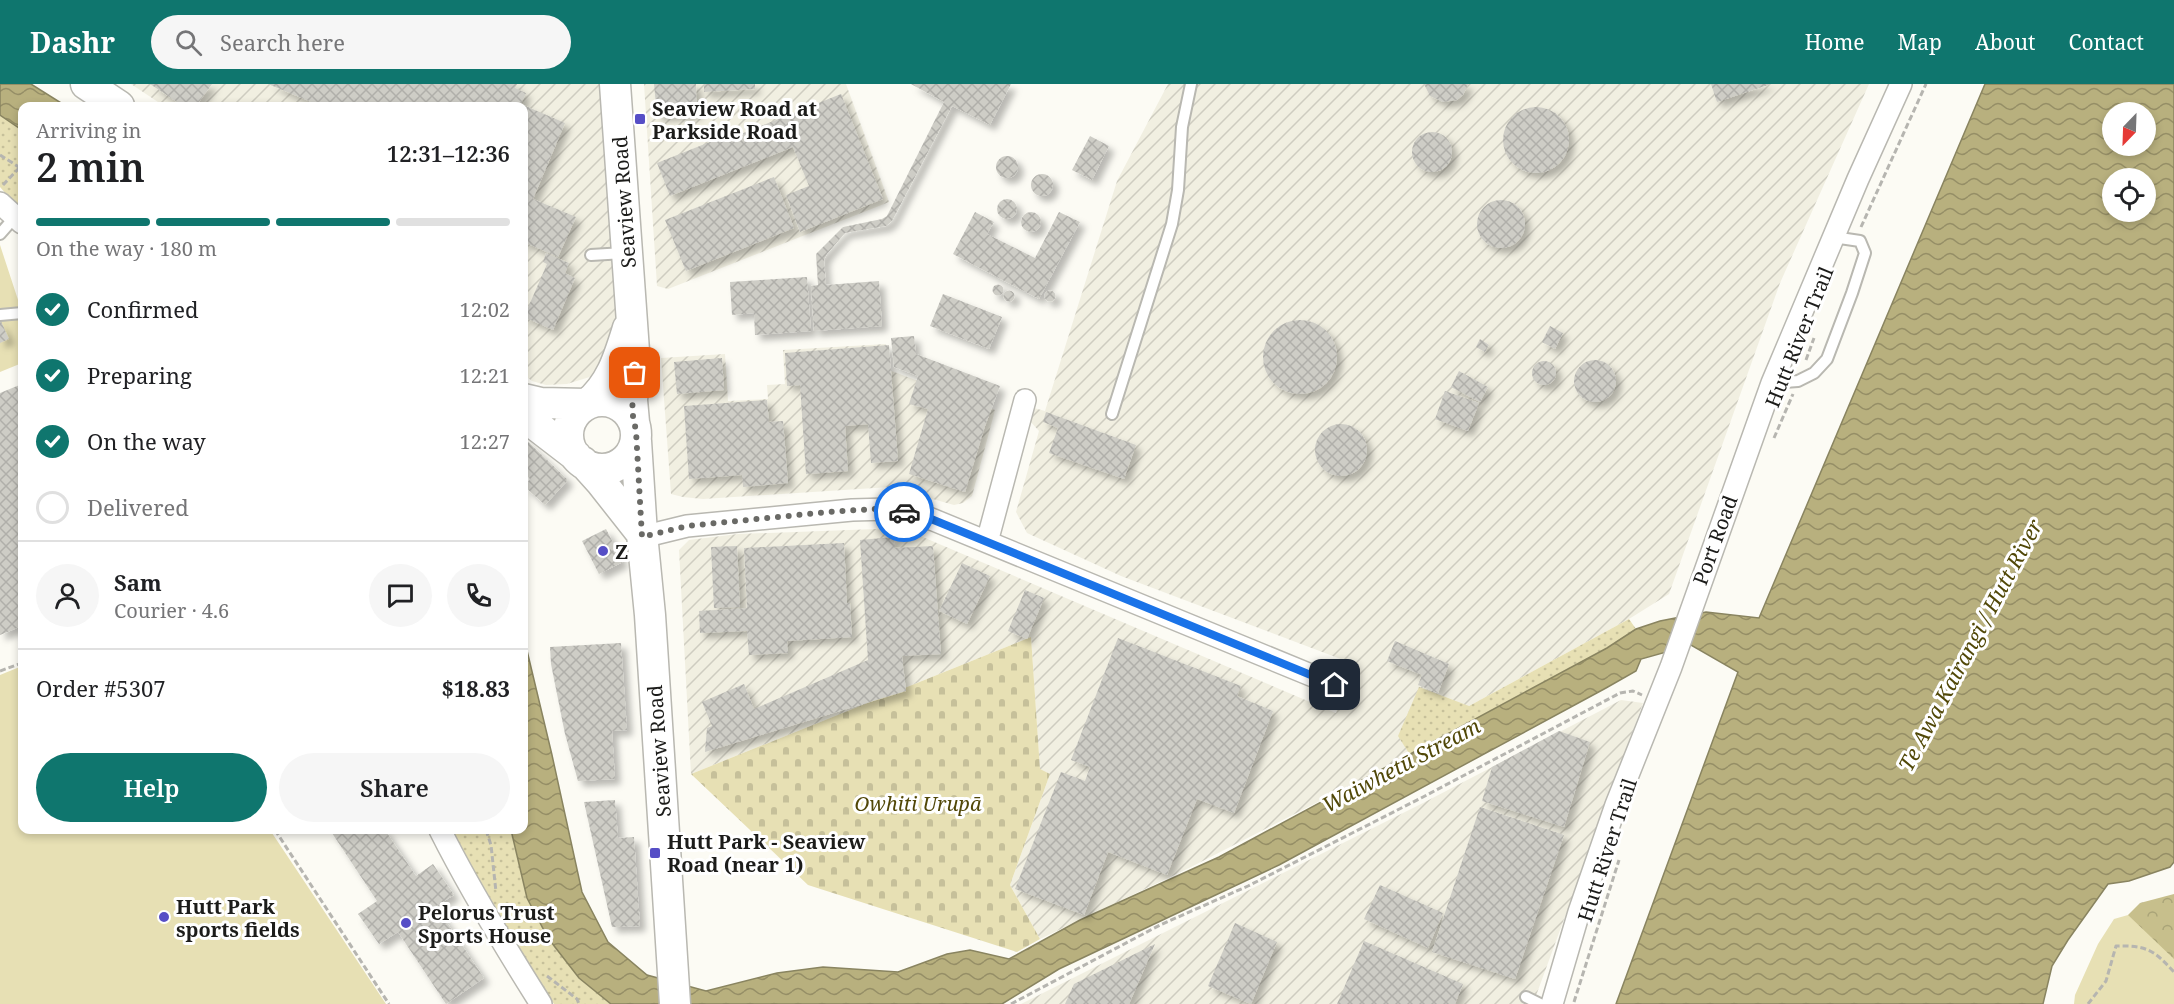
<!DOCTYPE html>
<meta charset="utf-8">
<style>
:root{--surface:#fff;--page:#f6f6f6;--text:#202124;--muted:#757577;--line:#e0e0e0;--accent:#0f766e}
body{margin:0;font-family:"Noto Serif",serif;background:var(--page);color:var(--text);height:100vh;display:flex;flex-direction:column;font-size:22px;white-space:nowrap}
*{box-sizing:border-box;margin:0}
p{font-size:20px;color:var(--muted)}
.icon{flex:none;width:33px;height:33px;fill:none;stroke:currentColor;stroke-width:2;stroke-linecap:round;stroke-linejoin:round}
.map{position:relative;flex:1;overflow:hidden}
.panel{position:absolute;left:18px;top:18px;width:510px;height:732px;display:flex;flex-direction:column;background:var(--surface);border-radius:12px;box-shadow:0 3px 9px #0003}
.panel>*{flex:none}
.needle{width:39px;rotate:203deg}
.fabs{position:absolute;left:2102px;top:18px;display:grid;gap:12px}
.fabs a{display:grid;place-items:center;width:54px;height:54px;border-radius:50%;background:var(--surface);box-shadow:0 3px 9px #0003;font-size:30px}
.pin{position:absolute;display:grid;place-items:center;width:51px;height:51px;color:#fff;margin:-26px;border-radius:12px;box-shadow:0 3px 9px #0006}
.courier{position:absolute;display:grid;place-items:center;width:60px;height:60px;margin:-30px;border:4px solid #1a73e8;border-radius:50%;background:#fff;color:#222;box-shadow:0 2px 8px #0007}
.summary em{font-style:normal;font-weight:600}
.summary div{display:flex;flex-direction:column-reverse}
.summary{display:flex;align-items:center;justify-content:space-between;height:102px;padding:0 18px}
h1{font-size:39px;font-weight:600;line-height:45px}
.bar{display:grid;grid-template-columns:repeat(4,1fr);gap:9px 6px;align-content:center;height:72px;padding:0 18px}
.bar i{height:8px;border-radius:4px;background:var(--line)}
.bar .active{background:var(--accent)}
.bar p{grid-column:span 4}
.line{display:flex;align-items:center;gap:15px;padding:0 18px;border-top:2px solid var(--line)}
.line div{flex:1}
.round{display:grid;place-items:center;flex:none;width:63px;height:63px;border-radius:32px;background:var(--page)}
ol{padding:0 18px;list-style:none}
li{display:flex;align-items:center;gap:18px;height:66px}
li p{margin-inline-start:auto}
li .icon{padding:6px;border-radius:50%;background:var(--accent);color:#fff;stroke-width:4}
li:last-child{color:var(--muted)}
li i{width:33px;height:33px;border:3px solid var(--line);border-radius:50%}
.primary-button{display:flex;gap:12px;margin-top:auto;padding:12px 18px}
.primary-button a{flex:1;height:69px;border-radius:36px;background:var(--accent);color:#fff;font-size:24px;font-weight:600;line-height:69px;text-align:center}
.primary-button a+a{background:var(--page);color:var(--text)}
header{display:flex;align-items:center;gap:36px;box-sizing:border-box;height:84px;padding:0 30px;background:var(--accent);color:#fff}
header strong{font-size:28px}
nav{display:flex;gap:33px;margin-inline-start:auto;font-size:21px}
.search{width:420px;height:54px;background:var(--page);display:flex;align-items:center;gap:15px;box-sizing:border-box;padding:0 21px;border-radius:33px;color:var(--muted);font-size:22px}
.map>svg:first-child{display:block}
.industrial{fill:url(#industrial-furrows)}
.grass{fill:url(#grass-dots)}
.forest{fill:url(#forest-crowns)}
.cemetery{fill:url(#cemetery-stones)}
.park{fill:#e7e0b4}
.water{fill:url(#water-waves);stroke:#898460;stroke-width:1.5;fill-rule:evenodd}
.building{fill:url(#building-cross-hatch);filter:url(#shadow)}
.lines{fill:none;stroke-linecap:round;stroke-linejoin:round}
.lane-casing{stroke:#b9b8b1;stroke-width:14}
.street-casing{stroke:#b9b8b1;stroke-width:24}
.secondary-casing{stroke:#b9b8b1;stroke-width:33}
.path{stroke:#b6b5b0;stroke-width:3;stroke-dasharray:6 3;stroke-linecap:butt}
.lane{stroke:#fff;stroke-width:10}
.street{stroke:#fff;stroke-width:21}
.secondary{stroke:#fff;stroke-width:30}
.done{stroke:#6a6a66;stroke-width:6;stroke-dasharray:0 10.8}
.route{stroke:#1a73e8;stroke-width:8}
.poi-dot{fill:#564ec6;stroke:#fff;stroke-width:2}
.labels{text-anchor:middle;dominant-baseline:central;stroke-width:6;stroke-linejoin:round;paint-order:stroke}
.poi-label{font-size:20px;font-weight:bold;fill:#1c1c1a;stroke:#fff;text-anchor:start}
.street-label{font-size:20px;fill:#1c1c1a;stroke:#fff}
.park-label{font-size:20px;font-style:italic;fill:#514707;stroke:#fff}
.water-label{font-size:21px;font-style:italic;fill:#514808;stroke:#fff}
</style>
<header>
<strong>Dashr</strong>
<div class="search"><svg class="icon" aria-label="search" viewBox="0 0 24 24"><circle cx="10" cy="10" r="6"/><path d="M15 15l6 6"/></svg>Search here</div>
<nav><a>Home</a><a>Map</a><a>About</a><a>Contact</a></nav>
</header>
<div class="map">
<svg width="2174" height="920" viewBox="0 0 2174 920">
<defs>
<pattern id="industrial-furrows" width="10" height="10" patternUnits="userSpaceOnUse" patternTransform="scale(1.5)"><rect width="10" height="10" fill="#f1efe1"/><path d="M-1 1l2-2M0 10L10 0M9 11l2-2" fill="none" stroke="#ceccc0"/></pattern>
<pattern id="grass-dots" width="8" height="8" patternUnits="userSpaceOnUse" patternTransform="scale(1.5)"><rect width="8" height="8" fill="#e7e0b4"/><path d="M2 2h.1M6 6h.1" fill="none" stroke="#c6c09a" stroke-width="1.8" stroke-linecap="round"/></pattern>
<pattern id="forest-crowns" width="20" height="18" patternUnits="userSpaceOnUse" patternTransform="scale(1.5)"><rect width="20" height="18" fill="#c7bf8c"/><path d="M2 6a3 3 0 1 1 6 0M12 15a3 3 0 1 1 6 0" fill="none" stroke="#aaa478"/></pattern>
<pattern id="cemetery-stones" width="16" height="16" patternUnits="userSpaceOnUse" patternTransform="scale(1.5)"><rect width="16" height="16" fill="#e7e0b4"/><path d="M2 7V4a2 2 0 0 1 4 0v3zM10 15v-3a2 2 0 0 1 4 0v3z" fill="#c6c09a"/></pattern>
<pattern id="water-waves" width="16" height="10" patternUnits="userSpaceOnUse" patternTransform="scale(1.5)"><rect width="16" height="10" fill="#b8b07e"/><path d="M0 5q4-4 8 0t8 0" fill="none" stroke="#958e66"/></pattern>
<pattern id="building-cross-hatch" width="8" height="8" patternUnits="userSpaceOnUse" patternTransform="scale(1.5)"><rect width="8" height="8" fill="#cecdc6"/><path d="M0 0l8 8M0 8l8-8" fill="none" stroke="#b0afaa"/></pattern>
<filter id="shadow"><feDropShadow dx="5.5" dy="5.5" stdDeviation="3" flood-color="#0004"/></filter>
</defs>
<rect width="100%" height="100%" fill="#fcfbf4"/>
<path class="industrial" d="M131,0H604L619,245L593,292L567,300L546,301L532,297L524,291V22H164Z
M644,0H846L889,118L668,205L657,202Z
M1168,0H1869L1780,199L1669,510L1629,535L1469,622L1399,652L1410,671L1189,784L1040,855L1010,801L1050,690L1040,686L1031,553L691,690L679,466L689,456L738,450L876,445L918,451L1336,629L1354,580L1121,492L1027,449L1016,428L1039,347L1029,336L1034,324L1045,327L1117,97Z
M886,260L889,286L995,326L972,412L963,419L954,421L890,403L703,415L683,413L671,410L661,274L725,270L728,317L768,315L767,301L785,300L783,266Z
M1621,616L1643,619L1533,920H1021L1423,719Z"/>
<path class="grass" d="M0,31L22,46V128L0,103Z
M1629,535L1636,545L1607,564L1410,671L1398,652L1419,603L1469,622Z
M448,746H511L527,814L579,894L611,920H554L512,857Z"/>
<path class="forest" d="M2174,810V883L2127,858L2128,831L2140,819Z"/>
<path class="cemetery" d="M1031,553L1040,685L1050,690L1010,801L1040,855L1017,868L808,801L691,690Z"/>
<path class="park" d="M0,161L22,228V279L0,288Z
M22,582V746H270L386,920H0V591Z
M2128,831L2174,875V920H2074L2075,911L2098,860L2114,835Z"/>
<path class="water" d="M0,0H31L66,22H22V46L0,31Z
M1985,0H2174V778L2170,783L2129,797L2108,800L2068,856L2052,882L2043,920H1616L1738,588L1691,561L1641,575L1636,587L1606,604L1279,781L1059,885L1002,920H611L579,894L548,854L527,814L511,746H524V554L552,671L582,808L608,858L647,891L706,907L777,889L823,883L898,888L947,870L970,866L1009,875L1080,836L1219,773L1607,564L1636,545L1660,537L1706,528L1759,534ZM2112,28H2145V62H2112ZM2112,94H2145V128H2112Z"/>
<path class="building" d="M150,0H212L196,22H183Z
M268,0H517L515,4L526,9L521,20L565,39L533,115L576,133L558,173L526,159L524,163V22H321Z
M654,0H696L697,30L657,32Z
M704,0H755V5L704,8Z
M911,0H1011L990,41L952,22L892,137L886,142L845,149L827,170L824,176L826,201L879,197L882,242L814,247L811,202L818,201L816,170L843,143L882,135L887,132L944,18Z
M1424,0H1468L1463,11L1457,16L1443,18L1430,12Z
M1711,0H1771L1717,18Z
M841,10L883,115L800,148L786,111L809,102L793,63L670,112L657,79L735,48L736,52Z
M1503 56a33 33 0 1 1 66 0a33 33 0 1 1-66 0Z
M1412 68a20 20 0 1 1 40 0a20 20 0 1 1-40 0Z
M1090,52L1109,62L1092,96L1072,86Z
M996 83a11 11 0 1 1 22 0a11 11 0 1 1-22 0Z
M1031 101a11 11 0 1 1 22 0a11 11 0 1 1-22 0Z
M774,93L794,144L686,187L665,136Z
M997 125a10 10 0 1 1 20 0a10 10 0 1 1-20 0Z
M1477 140a24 24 0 1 1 48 0a24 24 0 1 1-48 0Z
M1021 138a10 10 0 1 1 20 0a10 10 0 1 1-20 0Z
M975,128L994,138L987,150L1035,174L1059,128L1080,138L1039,215L953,170Z
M546,169L569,179L565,189L575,194L553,246L524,233L547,180L543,178Z
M807,193L811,247L755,251L754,229L732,231L730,198Z
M992.5 206a5.5 5.5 0 1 1 11 0a5.5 5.5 0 1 1-11 0Z
M1044.5 212a5.5 5.5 0 1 1 11 0a5.5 5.5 0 1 1-11 0Z
M1003.5 212a5.5 5.5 0 1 1 11 0a5.5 5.5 0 1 1-11 0Z
M943,210L1002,233L989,265L930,242Z
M0,235L9,255L0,259Z
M1263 273a37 37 0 1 1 74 0a37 37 0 1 1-74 0Z
M1550,242L1563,249L1555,265L1542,258Z
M914,252L916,270L1000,302L985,342L965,408L909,390L928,325L909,320L918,292L894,283L891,254Z
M1480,255L1489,261L1485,268L1476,263Z
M889,261L898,377L871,379L868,340L845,342L848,387L806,390L800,301L787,302L785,269Z
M722,274L724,306L677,310L674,278Z
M1574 297a21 21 0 1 1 42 0a21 21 0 1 1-42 0Z
M1532 289a12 12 0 1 1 24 0a12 12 0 1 1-24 0Z
M1459,287L1488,303L1480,318L1451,303Z
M22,300V542L0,551V309Z
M1445,307L1479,319L1468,347L1435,335Z
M767,316L769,338L783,337L788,399L743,403L742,391L689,395L684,322Z
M1046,328L1136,361L1124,395L1049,369L1058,344L1043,338Z
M1315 366a26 26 0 1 1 52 0a26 26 0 1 1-52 0Z
M524,354L568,396L545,421L524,402L530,395L524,389Z
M606,445L623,478L599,490L582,457Z
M894,453L895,464L933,462L941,570L902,572L906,607L705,668L707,644L712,642L702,618L744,600L754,625L868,576L860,456Z
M844,459L847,519H850L852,553L787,557L788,569L749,571L747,547L700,549L699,527L747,524L744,464Z
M737,462L740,523L714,524L711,463Z
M962,479L990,492L967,540L939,527Z
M1025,506L1044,514L1027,555L1008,547Z
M1118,554L1241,602L1237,612L1273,627L1234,729L1197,715L1167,791L1108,768L1084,831L1015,805L1061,688L1085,697L1090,683L1071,676Z
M1395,557L1449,580L1438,609L1418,601L1422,591L1387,577Z
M621,559L627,646L612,647L615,695L578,697L565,650L551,580L550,563Z
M1559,647L1590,658L1564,743L1482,717L1492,683Z
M615,716L618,754L634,753L640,842L612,843L584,718Z
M1480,723L1564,751L1515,895L1432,868Z
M330,746H385L416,792L433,780L454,811L436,822L484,894L446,920L398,848L379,860L358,830L377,817Z
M1380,801L1443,829L1428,864L1364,835Z
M1235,839L1277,858L1251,920L1208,902Z
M1364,857L1463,900L1455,920H1337Z
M1155,860L1129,920H1065L1074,900Z"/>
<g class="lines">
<defs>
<path id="lane" d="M0,150L14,134
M591,171L624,169
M0,231L22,229
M1772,299L1798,297L1814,289L1827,275L1852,209L1865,169L1860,157L1833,153
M1112,330L1172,140L1178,106L1182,43L1191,0
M1526,913L1540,920"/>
<path id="street" d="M0,119L22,139
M642,453L687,442L852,426L889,425L919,430L1335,601
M987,458L1025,316
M440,746C470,806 505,863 541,920
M1552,920L1579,828L1616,721L1671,583L1772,299L1858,95L1901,0"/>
<path id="secondary" d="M86,0L119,22
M615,0L635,281L632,316L634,338
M524,315L541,319L587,320C611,301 619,273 628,244
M568 351a34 34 0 1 1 68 0a34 34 0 1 1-68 0Z
M524,332L576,372
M636,357L642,450L650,531L675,920
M583,378L601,398L642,450"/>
</defs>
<use href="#lane" class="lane-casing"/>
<use href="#street" class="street-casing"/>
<use href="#secondary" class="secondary-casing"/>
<path class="path" d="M0,71L22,85
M3,101L20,83
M1861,143L1926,0
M1806,276L1814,254
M1774,354L1793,310
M0,587L22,579
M275,746L389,920
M486,746L491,761L496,808
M547,892L577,915L579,920
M1574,918L1619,776
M1011,920L1160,841L1248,802L1423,713L1620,609L1633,607L1642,611
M2088,920L2106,897L2116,862C2146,861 2154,866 2174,888"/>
<use href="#lane" class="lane"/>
<use href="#street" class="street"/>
<use href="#secondary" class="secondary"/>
</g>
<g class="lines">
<path class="done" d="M635,289L632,327L636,347L642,453L687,442L828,428L889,424L904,428"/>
<path class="route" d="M904,428L919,430L1335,601"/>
</g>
<g class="poi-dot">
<rect x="634" y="29" width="12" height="12" rx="3"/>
<circle cx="603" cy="467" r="6"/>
<rect x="649" y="763" width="12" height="12" rx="3"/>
<circle cx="164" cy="833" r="6"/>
<circle cx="406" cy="839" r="6"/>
</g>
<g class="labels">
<g class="poi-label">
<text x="652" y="24">Seaview Road at<tspan x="652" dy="23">Parkside Road</tspan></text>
<text x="615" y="467">Z</text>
<text x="667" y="757">Hutt Park - Seaview<tspan x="667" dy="23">Road (near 1)</tspan></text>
<text x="176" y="822">Hutt Park<tspan x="176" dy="23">sports fields</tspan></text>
<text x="418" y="828">Pelorus Trust<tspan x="418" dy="23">Sports House</tspan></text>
</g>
<g class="street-label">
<text transform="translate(624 118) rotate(-94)">Seaview Road</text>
<text transform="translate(1799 253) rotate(-68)">Hutt River Trail</text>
<text transform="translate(1715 456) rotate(-70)">Port Road</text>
<text transform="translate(659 667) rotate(-94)">Seaview Road</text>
<text transform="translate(1607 766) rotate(-72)">Hutt River Trail</text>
</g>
<g class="park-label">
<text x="918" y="719">Owhiti Urupā</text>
</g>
<g class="water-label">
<text transform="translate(1970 561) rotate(-62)">Te Awa Kairangi / Hutt River</text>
<text transform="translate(1401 681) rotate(-28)">Waiwhetū Stream</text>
</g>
</g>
</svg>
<div class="fabs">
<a><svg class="needle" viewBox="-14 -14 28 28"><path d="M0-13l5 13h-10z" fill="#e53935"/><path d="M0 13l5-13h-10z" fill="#757577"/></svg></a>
<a><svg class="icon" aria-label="locate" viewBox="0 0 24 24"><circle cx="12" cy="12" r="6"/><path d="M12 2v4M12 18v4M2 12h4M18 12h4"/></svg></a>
</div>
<div class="pin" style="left:635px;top:289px;background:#ea580c"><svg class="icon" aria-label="bag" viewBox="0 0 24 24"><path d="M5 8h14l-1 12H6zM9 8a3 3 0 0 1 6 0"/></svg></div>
<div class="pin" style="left:1335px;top:601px;background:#1f2937"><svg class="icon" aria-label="home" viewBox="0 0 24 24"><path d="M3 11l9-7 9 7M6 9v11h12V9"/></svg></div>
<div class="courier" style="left:904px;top:428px"><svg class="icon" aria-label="car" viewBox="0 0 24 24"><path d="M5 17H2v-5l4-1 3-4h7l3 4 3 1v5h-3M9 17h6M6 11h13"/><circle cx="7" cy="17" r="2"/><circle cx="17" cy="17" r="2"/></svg></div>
<section class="panel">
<div class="summary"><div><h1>2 min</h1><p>Arriving in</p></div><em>12:31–12:36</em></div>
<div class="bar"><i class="active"></i><i class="active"></i><i class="active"></i><i></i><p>On the way · 180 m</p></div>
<ol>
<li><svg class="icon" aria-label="check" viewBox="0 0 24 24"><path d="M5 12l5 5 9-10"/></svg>Confirmed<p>12:02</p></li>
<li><svg class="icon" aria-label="check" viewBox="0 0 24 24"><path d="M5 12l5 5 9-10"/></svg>Preparing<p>12:21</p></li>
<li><svg class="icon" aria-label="check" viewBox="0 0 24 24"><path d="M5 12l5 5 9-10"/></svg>On the way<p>12:27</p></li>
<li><i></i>Delivered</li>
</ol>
<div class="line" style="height:108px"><a class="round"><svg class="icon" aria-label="person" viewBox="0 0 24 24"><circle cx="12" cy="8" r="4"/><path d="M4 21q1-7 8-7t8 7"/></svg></a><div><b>Sam</b><p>Courier · 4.6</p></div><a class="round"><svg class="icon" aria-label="chat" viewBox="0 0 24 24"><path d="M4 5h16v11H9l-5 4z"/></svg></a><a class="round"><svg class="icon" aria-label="phone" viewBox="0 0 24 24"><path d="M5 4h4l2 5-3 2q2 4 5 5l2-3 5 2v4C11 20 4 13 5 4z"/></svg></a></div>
<div class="line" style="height:78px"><div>Order #5307</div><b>$18.83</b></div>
<div class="primary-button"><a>Help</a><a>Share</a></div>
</section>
</div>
